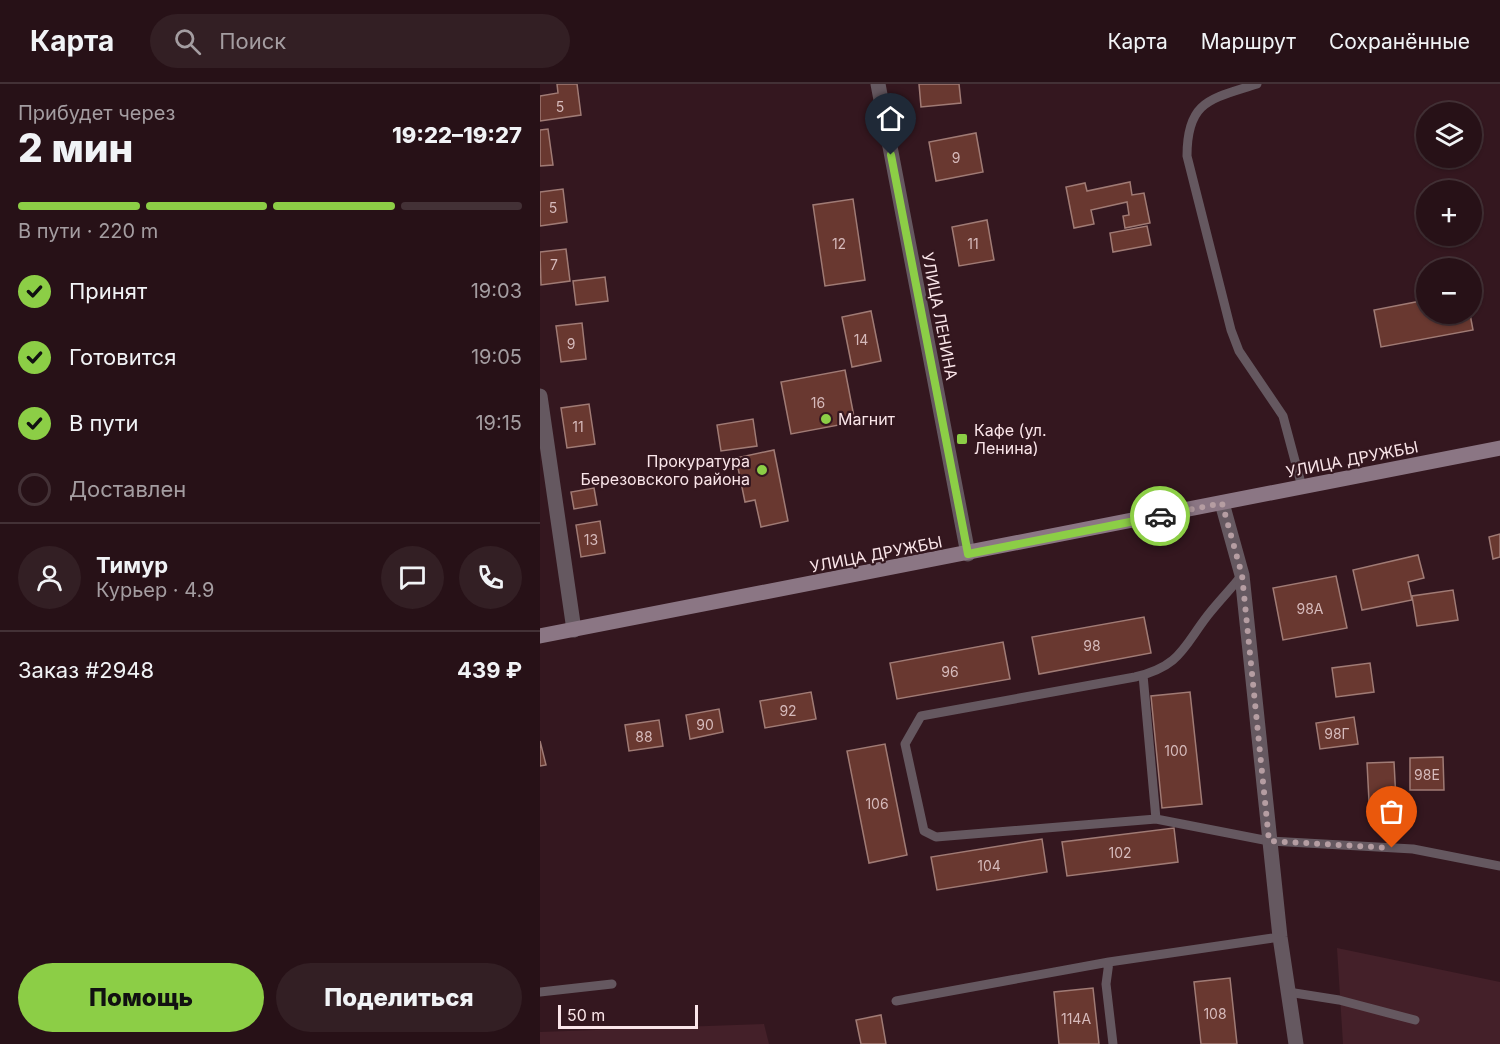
<!DOCTYPE html>
<html lang="ru">
<meta charset="utf-8">
<style>
:root{--surface:#271117;--page:#331f24;--text:#f1f3f6;--muted:#a49da1;--line:#433136;--accent:#8cce46}
body{margin:0;font-family:Inter,sans-serif;background:var(--page);color:var(--text);height:100vh;display:flex;flex-direction:column;font-size:22px;white-space:nowrap}
*{box-sizing:border-box;margin:0}
p{font-size:20px;color:var(--muted)}
.icon{flex:none;width:33px;height:33px;fill:none;stroke:currentColor;stroke-width:2;stroke-linecap:round;stroke-linejoin:round}
.map{position:relative;flex:1;overflow:hidden}
.details{display:flex;flex-direction:column;background:var(--surface);width:540px}
.details>*{flex:none}
.controls{position:absolute;left:876px;top:18px;display:grid;gap:12px}
.controls a{display:grid;place-items:center;width:66px;height:66px;border-radius:50%;background:var(--surface);box-shadow:0 2px 4px #0004,0 0 0 2px var(--line);font-size:30px}
.scale{position:absolute;left:18px;bottom:15px;width:140px;box-sizing:border-box;padding-left:6px;border:3px solid #fae5e9;border-top:0;font-size:16px;line-height:21px;white-space:nowrap;color:#fae5e9;-webkit-text-stroke:4px #34171f;paint-order:stroke}
.pin{position:absolute;display:grid;place-items:center;width:51px;height:51px;color:#fff;margin:-62px -26px;border-radius:50% 50% 50% 0;rotate:-45deg;box-shadow:0 0 6px #0007}
.pin .icon{rotate:45deg}
.courier{position:absolute;display:grid;place-items:center;width:60px;height:60px;margin:-30px;border:4px solid #8cce46;border-radius:50%;background:#fff;color:#222;box-shadow:0 2px 8px #0007}
.head em{font-style:normal;font-weight:800}
.head div{display:flex;flex-direction:column-reverse}
.head{display:flex;align-items:center;justify-content:space-between;height:102px;padding:0 18px}
h1{font-size:39px;font-weight:800;line-height:45px}
.bar{display:grid;grid-template-columns:repeat(4,1fr);gap:9px 6px;align-content:center;height:72px;padding:0 18px}
.bar i{height:8px;border-radius:4px;background:var(--line)}
.bar .active{background:var(--accent)}
.bar p{grid-column:span 4}
.line{display:flex;align-items:center;gap:15px;padding:0 18px;border-top:2px solid var(--line)}
.line div{flex:1}
.round{display:grid;place-items:center;flex:none;width:63px;height:63px;border-radius:32px;background:var(--page)}
ol{padding:0 18px;list-style:none}
li{display:flex;align-items:center;gap:18px;height:66px}
li p{margin-inline-start:auto}
li .icon{padding:6px;border-radius:50%;background:var(--accent);color:#111;stroke-width:4}
li:last-child{color:var(--muted)}
li i{width:33px;height:33px;border:3px solid var(--line);border-radius:50%}
.primary-button{display:flex;gap:12px;margin-top:auto;padding:12px 18px}
.primary-button a{flex:1;height:69px;border-radius:36px;background:var(--accent);color:#111;font-size:24px;font-weight:800;line-height:69px;text-align:center}
.primary-button a+a{background:var(--page);color:var(--text)}
header{display:flex;align-items:center;gap:36px;box-sizing:border-box;height:84px;padding:0 30px;background:var(--surface);border-bottom:2px solid var(--line)}
header strong{font-size:28px}
nav{display:flex;gap:33px;margin-inline-start:auto;font-size:21px}
.search{width:420px;height:54px;background:var(--page);display:flex;align-items:center;gap:15px;box-sizing:border-box;padding:0 21px;border-radius:33px;color:var(--muted);font-size:22px}
main{display:flex;flex:1;min-height:0}
.map>svg:first-child{display:block}
.built{fill:#442029}
.building{fill:#693830;stroke:#a07b75;stroke-width:1.5}
.lines{fill:none;stroke-linecap:round;stroke-linejoin:round}
.service{stroke:#655860;stroke-width:9}
.minor{stroke:#655860;stroke-width:15}
.secondary{stroke:#8b7684;stroke-width:15}
.done{stroke:#b59da2;stroke-width:6;stroke-dasharray:0 10.8}
.route{stroke:#8cce46;stroke-width:8}
.poi-dot{fill:#8cce46;stroke:#34171f;stroke-width:2}
.labels{text-anchor:middle;dominant-baseline:central;stroke-width:4.5;stroke-linejoin:round;paint-order:stroke}
.number-label{font-size:14px;fill:#d6babb}
.street-label{font-size:16px;fill:#fae5e9;stroke:#34171f}
.poi-label{font-size:16px;fill:#fae5e9;stroke:#34171f;text-anchor:start}
</style>
<header>
<strong>Карта</strong>
<div class="search"><svg class="icon" aria-label="search" viewBox="0 0 24 24"><circle cx="10" cy="10" r="6"/><path d="M15 15l6 6"/></svg>Поиск</div>
<nav><a>Карта</a><a>Маршрут</a><a>Сохранённые</a></nav>
</header>
<main>
<section class="details">
<div class="head"><div><h1>2 мин</h1><p>Прибудет через</p></div><em>19:22–19:27</em></div>
<div class="bar"><i class="active"></i><i class="active"></i><i class="active"></i><i></i><p>В пути · 220 m</p></div>
<ol>
<li><svg class="icon" aria-label="check" viewBox="0 0 24 24"><path d="M5 12l5 5 9-10"/></svg>Принят<p>19:03</p></li>
<li><svg class="icon" aria-label="check" viewBox="0 0 24 24"><path d="M5 12l5 5 9-10"/></svg>Готовится<p>19:05</p></li>
<li><svg class="icon" aria-label="check" viewBox="0 0 24 24"><path d="M5 12l5 5 9-10"/></svg>В пути<p>19:15</p></li>
<li><i></i>Доставлен</li>
</ol>
<div class="line" style="height:108px"><a class="round"><svg class="icon" aria-label="person" viewBox="0 0 24 24"><circle cx="12" cy="8" r="4"/><path d="M4 21q1-7 8-7t8 7"/></svg></a><div><b>Тимур</b><p>Курьер · 4.9</p></div><a class="round"><svg class="icon" aria-label="chat" viewBox="0 0 24 24"><path d="M4 5h16v11H9l-5 4z"/></svg></a><a class="round"><svg class="icon" aria-label="phone" viewBox="0 0 24 24"><path d="M5 4h4l2 5-3 2q2 4 5 5l2-3 5 2v4C11 20 4 13 5 4z"/></svg></a></div>
<div class="line" style="height:78px"><div>Заказ #2948</div><b>439 ₽</b></div>
<div class="primary-button"><a>Помощь</a><a>Поделиться</a></div>
</section>
<div class="map">
<svg width="960" height="960" viewBox="0 0 960 960">
<rect width="100%" height="100%" fill="#34171f"/>
<path class="built" d="M797,864L960,898V960H803Z
M224,940L229,960H0V948Z"/>
<path class="building" d="M17,0H37L41,31L0,37V12L18,9Z
M379,0H419L421,19L381,23Z
M8,45L13,81L0,82V46Z
M436,49L443,88L396,97L389,58Z
M590,98L592,111L604,109L610,139L585,144L583,132L589,131L587,118L551,126L554,140L534,144L526,103L545,99L547,107Z
M23,105L27,138L0,142V108Z
M313,115L325,196L285,202L273,121Z
M447,136L454,176L419,182L412,143Z
M607,142L611,161L573,168L570,149Z
M26,165L30,197L1,201L0,168Z
M65,193L68,217L36,221L33,197Z
M886,216V230H930L933,246L841,263L834,226Z
M331,227L341,277L312,283L302,233Z
M42,239L46,275L21,278L16,242Z
M305,286L315,338L251,350L241,298Z
M49,320L55,360L27,364L21,324Z
M213,335L217,362L181,367L177,341Z
M234,366L248,437L221,443L215,416L205,418L196,374Z
M54,404L57,421L34,425L31,408Z
M60,437L65,469L41,473L36,441Z
M960,450V473L953,475L949,453Z
M878,471L884,494L868,498L872,516L822,526L813,486Z
M796,492L807,544L743,556L733,504Z
M913,506L918,536L877,542L872,512Z
M604,533L611,569L499,590L492,553Z
M463,558L470,595L357,615L350,579Z
M830,579L834,608L796,613L792,584Z
M271,608L276,635L225,644L220,617Z
M650,608L662,720L622,724L611,612Z
M179,625L183,648L150,655L146,631Z
M814,633L818,660L780,665L776,639Z
M119,636L123,662L89,667L85,641Z
M0,657L6,681L0,682Z
M345,660L367,771L329,779L307,667Z
M903,673L904,706H870V674Z
M854,678L856,716L829,717L827,679Z
M634,744L638,778L527,792L522,758Z
M502,755L507,788L397,806L391,773Z
M690,894L697,960H661L654,898Z
M553,904L559,960H519L514,908Z
M341,931L346,960H321L316,936Z"/>
<g class="lines">
<path class="service" d="M717,0C671,15 647,16 647,72L691,246L699,267L743,332L762,403
M702,491C691,505 679,517 668,531C643,563 641,582 595,593L381,632L365,660L384,747L396,753L616,735L729,757L873,765L960,782
M603,591L616,735
M0,908L72,900
M748,908L799,916L875,936
M356,917L569,878
M573,960L566,900L569,878L740,853"/>
<path class="minor" d="M338,0L428,470
M0,312L34,546
M682,419L702,491L740,853L756,960"/>
<path class="secondary" d="M0,552L960,364"/>
</g>
<g class="lines">
<path class="done" d="M620,432L682,419L702,491L729,757L852,764"/>
<path class="route" d="M351,71L428,470L620,432"/>
</g>
<g class="poi-dot">
<circle cx="286" cy="335" r="6"/>
<rect x="416" y="349" width="12" height="12" rx="3"/>
<circle cx="222" cy="386" r="6"/>
</g>
<g class="labels">
<g class="number-label">
<text x="20" y="22">5</text>
<text x="416" y="73">9</text>
<text x="13" y="123">5</text>
<text x="299" y="159">12</text>
<text x="433" y="159">11</text>
<text x="14" y="180">7</text>
<text x="321" y="255">14</text>
<text x="31" y="259">9</text>
<text x="278" y="318">16</text>
<text x="38" y="342">11</text>
<text x="51" y="455">13</text>
<text x="770" y="524">98А</text>
<text x="552" y="561">98</text>
<text x="410" y="587">96</text>
<text x="248" y="626">92</text>
<text x="165" y="640">90</text>
<text x="797" y="649">98Г</text>
<text x="104" y="652">88</text>
<text x="636" y="666">100</text>
<text x="887" y="690">98Е</text>
<text x="337" y="719">106</text>
<text x="580" y="768">102</text>
<text x="449" y="781">104</text>
<text x="675" y="929">108</text>
<text x="536" y="934">114А</text>
</g>
<g class="street-label">
<text transform="translate(400 232) rotate(79)">УЛИЦА ЛЕНИНА</text>
<text transform="translate(812 375) rotate(-11)">УЛИЦА ДРУЖБЫ</text>
<text transform="translate(336 470) rotate(-11)">УЛИЦА ДРУЖБЫ</text>
</g>
<g class="poi-label">
<text x="298" y="335">Магнит</text>
<text x="434" y="346">Кафе (ул.<tspan x="434" dy="18">Ленина)</tspan></text>
<text x="210" y="377" text-anchor="end">Прокуратура<tspan x="210" dy="18">Березовского района</tspan></text>
</g>
</g>
</svg>
<div class="controls">
<a><svg class="icon" aria-label="layers" viewBox="0 0 24 24"><path d="M12 4l9 5-9 5-9-5zM3 14l9 5 9-5"/></svg></a>
<a>+</a>
<a>−</a>
</div>
<div class="scale">50 m</div>
<div class="pin" style="left:852px;top:764px;background:#ea580c"><svg class="icon" aria-label="bag" viewBox="0 0 24 24"><path d="M5 8h14l-1 12H6zM9 8a3 3 0 0 1 6 0"/></svg></div>
<div class="pin" style="left:351px;top:71px;background:#1f2937"><svg class="icon" aria-label="home" viewBox="0 0 24 24"><path d="M3 11l9-7 9 7M6 9v11h12V9"/></svg></div>
<div class="courier" style="left:620px;top:432px"><svg class="icon" aria-label="car" viewBox="0 0 24 24"><path d="M5 17H2v-5l4-1 3-4h7l3 4 3 1v5h-3M9 17h6M6 11h13"/><circle cx="7" cy="17" r="2"/><circle cx="17" cy="17" r="2"/></svg></div>
</div>
</main>
